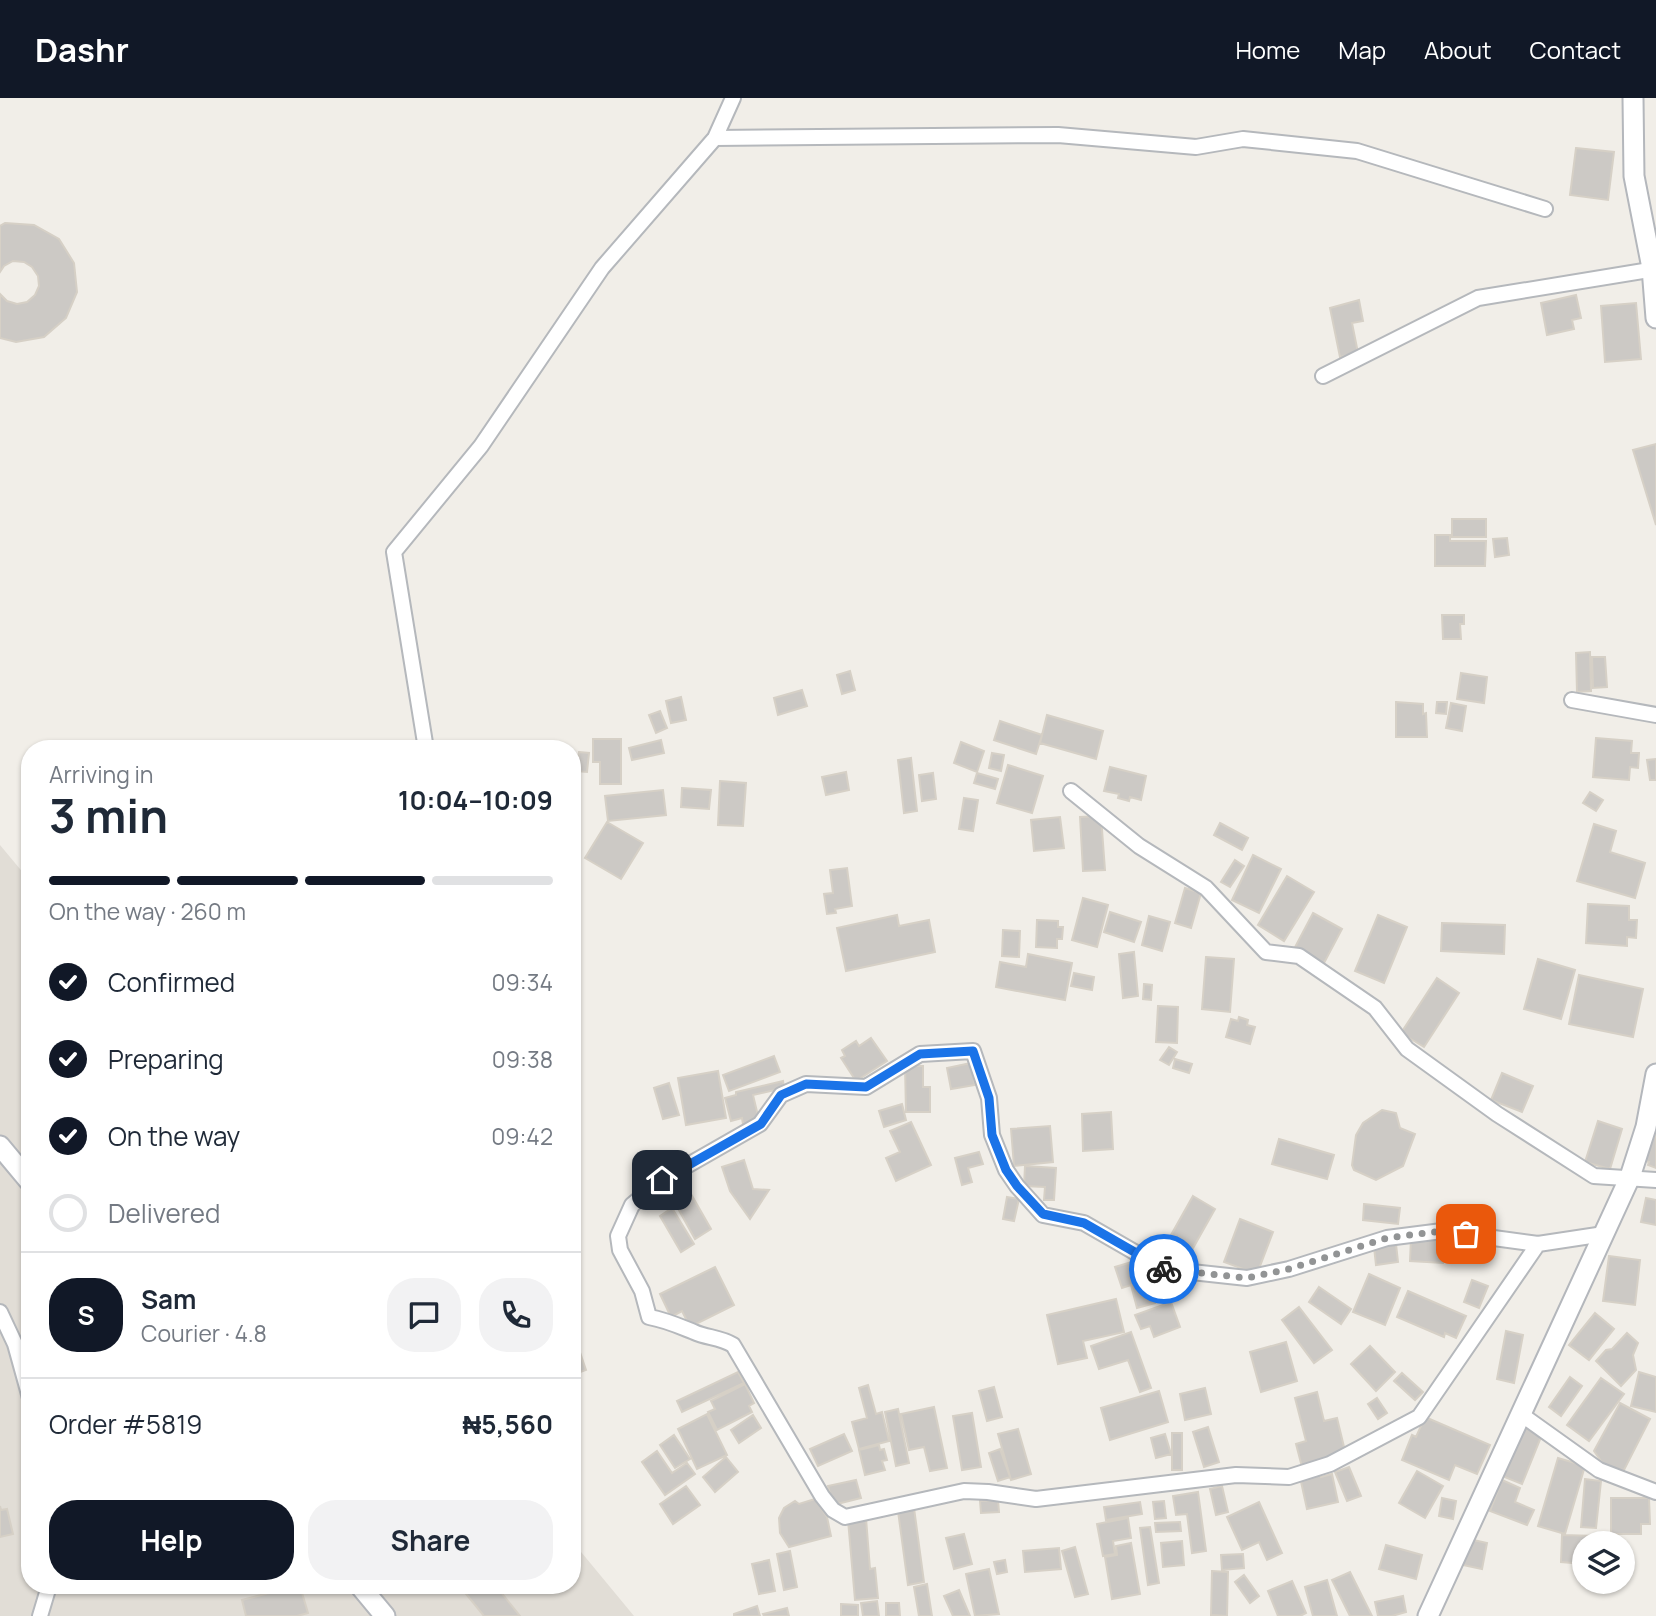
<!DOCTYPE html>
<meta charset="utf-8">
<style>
:root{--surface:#fff;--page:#f2f2f3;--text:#1f2937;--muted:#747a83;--line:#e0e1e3;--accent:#111827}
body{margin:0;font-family:Manrope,sans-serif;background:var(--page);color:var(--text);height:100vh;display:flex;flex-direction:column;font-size:26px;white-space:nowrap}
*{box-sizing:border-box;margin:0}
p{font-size:23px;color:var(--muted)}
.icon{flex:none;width:38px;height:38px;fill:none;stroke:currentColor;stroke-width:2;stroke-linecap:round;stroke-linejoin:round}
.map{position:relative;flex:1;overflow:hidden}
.drawer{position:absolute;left:21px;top:642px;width:560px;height:854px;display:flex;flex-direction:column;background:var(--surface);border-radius:28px;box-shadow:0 2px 5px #0004}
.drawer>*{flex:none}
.buttons{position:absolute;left:1572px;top:1433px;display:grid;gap:14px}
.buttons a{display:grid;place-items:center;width:63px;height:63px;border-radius:50%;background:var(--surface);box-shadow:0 2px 5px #0004;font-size:35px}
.pin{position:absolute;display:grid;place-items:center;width:60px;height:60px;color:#fff;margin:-30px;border-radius:14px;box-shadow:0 4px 10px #0006}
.courier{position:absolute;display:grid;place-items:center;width:70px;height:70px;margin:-35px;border:5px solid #1a73e8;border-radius:50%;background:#fff;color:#222;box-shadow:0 2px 9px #0007}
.summary em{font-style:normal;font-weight:700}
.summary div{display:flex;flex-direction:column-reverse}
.summary{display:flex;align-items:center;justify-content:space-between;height:119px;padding:0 28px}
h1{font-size:46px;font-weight:700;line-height:52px}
.bar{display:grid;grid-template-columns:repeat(4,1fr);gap:10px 7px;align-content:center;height:84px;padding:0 28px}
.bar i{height:9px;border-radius:5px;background:var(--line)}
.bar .active{background:var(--accent)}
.bar p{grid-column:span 4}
.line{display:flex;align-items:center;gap:18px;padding:0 28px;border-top:2px solid var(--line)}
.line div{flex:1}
.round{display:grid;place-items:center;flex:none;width:74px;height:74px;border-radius:28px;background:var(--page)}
ol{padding:0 28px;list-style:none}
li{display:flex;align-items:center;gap:21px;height:77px}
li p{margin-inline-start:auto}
li .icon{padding:7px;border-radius:50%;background:var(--accent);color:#fff;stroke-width:4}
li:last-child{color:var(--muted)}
li i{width:38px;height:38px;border:4px solid var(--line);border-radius:50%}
.action{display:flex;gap:14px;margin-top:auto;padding:14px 28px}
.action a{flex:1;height:80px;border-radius:28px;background:var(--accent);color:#fff;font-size:28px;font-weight:700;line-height:80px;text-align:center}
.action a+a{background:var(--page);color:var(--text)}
header{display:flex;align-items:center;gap:42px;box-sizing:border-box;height:98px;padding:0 35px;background:var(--accent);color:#fff}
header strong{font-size:33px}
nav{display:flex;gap:38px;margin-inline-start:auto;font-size:24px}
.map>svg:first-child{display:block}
.education{fill:#e1ddd6}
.building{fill:#ccc9c5;stroke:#d6d0c6;stroke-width:2}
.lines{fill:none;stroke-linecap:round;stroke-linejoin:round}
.street-casing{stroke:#b5b8bc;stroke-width:18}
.secondary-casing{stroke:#b4b7bc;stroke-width:23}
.street{stroke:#fff;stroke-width:14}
.secondary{stroke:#fff;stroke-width:19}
.done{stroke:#929495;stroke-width:7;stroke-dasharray:0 12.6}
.route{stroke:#1a73e8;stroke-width:9}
</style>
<header>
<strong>Dashr</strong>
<nav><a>Home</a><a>Map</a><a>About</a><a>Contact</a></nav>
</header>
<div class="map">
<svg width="1656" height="1518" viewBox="0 0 1656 1518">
<rect width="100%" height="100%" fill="#f1eee8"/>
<path class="education" d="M0,747L30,783V1488H572V1443L634,1518H0Z"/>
<path class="building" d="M1576,50L1614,54L1608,102L1570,97Z
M5,125L34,127L59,141L74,165L77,194L66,220L44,239L16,244L0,240V196L7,203L17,206L27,204L35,197L39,188L38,178L32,169L24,164L13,163L4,168L0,174V128Z
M1576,197L1581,220L1572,222L1574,231L1547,237L1541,205Z
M1359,202L1363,223L1352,225L1358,255L1340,259L1330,210Z
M1636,205L1641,261L1605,264L1601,208Z
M1656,346V427L1633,352Z
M1452,421H1486V439H1452Z
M1435,437H1450V443H1486L1485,468H1435Z
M1507,440L1509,457L1495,459L1493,441Z
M1442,517H1464V526H1460L1461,541H1443Z
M1590,554L1591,593L1577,594L1576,555Z
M1592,559H1605L1607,589L1593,590Z
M850,573L855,592L842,596L837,577Z
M1461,575L1487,579L1484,605L1457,601Z
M802,592L807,608L778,617L774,600Z
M681,599L686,622L671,625L666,603Z
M1396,604L1423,606V616L1426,615L1427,639H1396Z
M1437,604H1447L1446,616L1436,615Z
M1451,605L1466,608L1462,633L1446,630Z
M660,613L667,630L656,635L649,617Z
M1047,617L1103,633L1096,661L1040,645Z
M1000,623L1042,637L1036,656L994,642Z
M1596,640L1632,643L1631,655H1639L1638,670L1630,669L1629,682L1593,679Z
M593,641H621V686H600V664H593Z
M661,642L664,655L632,662L629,650Z
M961,644L984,653L977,674L954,665Z
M579,654L589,655L587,674L577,673Z
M992,655L1004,657L1001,673L989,670Z
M911,660L917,713L904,715L898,662Z
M1656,661V682H1650L1647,662Z
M1008,667L1043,678L1032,715L997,705Z
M1110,669L1146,678L1141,702L1130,699L1129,703L1118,700L1119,696L1104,693Z
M846,674L849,692L826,697L822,679Z
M933,675L936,701L922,703L919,677Z
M977,675L998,681L995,691L974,685Z
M720,683L746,685L743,728L718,727Z
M682,690L711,692L709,711L681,709Z
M663,692L666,717L608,723L605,698Z
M1590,694L1603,702L1596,713L1583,705Z
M964,700L978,702L973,733L959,731Z
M1101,718L1105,772L1083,773L1080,719Z
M1060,719L1064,750L1034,753L1031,722Z
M607,724L643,745L621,781L585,760Z
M1220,725L1248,740L1242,752L1214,737Z
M1594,726L1616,733L1610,754L1645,765L1635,800L1577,783Z
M1253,757L1281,771L1259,815L1232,802Z
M1235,762L1244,768L1230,789L1221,784Z
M847,770L852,808L835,811L836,815L827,816L824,796L833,795L830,772Z
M1287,778L1314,794L1284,843L1258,827Z
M1185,790L1201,795L1191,830L1175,825Z
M1083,800L1108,807L1097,849L1072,842Z
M1588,806L1629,808V822H1637L1636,840L1627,839V848L1586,845Z
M1110,814L1141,824L1134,844L1104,834Z
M1313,815L1342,831L1323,867L1294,851Z
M897,817L899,828L929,822L935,854L846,873L837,830Z
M1378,817L1407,829L1384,885L1355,873Z
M1149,818L1170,824L1162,853L1142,847Z
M1037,822L1058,823V829H1063L1062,841H1057V850L1036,849Z
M1442,825L1505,827L1504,856L1441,853Z
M1003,832L1020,833L1019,859L1002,858Z
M1134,854L1138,898L1123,900L1119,856Z
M1028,856L1072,865L1065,902L996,889L1000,864L1026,869Z
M1206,859L1234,861L1230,914L1202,911Z
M1538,861L1575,872L1561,921L1524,911Z
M1074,875L1094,879L1092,892L1071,888Z
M1579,877L1643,891L1633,939L1569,926Z
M1437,880L1459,895L1424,949L1401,935Z
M1144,886L1152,887L1151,902L1143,901Z
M1158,908L1178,909L1177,945L1156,944Z
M1239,919L1248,922L1247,927L1255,929L1250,946L1226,939L1231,921L1238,923Z
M871,940L887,963L856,983L841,960L845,958L842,952L856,943L859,948Z
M1169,949L1177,954L1169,967L1160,962Z
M774,958L780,974L729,993L723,977Z
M1175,961L1192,966L1189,975L1173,970Z
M971,965L975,987L951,991L947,970Z
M905,968H923V989H930V1014H906Z
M718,973L726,1020L686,1027L678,980Z
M1502,975L1533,988L1522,1014L1491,1002Z
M783,983L784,990L753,997L759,1022L743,1026L742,1020L731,1023L725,1000L736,997V994Z
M669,985L679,1017L663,1021L654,990Z
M902,1006L906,1022L884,1029L879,1013Z
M1382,1012L1396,1015L1400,1030L1415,1036L1403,1068L1376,1082L1354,1072L1352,1067L1356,1037L1363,1025Z
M1111,1014L1113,1051L1083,1053L1082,1016Z
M1598,1023L1622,1031L1610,1071L1585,1064Z
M911,1024L931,1067L896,1083L886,1060L900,1054L890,1033Z
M1050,1028L1053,1064L1014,1068L1011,1031Z
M1656,1034V1070L1648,1067L1649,1064L1644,1063Z
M1279,1041L1334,1057L1327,1081L1272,1066Z
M979,1054L983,1066L968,1070L972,1084L962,1087L955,1060Z
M744,1062L753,1091L769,1092L750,1121L730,1093L722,1069Z
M1025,1068L1056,1070L1054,1102H1044L1045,1089L1024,1088Z
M687,1089L711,1131L695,1141L671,1098Z
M1193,1098L1215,1111L1184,1166L1162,1153Z
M1007,1099L1019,1101L1014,1123L1003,1121Z
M1646,1100L1656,1102V1127L1641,1124Z
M1364,1106L1400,1110L1398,1126L1363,1122Z
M672,1110L694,1146L681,1154L660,1118Z
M1240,1121L1273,1134L1257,1176L1224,1164Z
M1411,1140L1444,1142L1443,1165L1410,1163Z
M1396,1146L1398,1164L1376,1167L1374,1149Z
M1609,1158L1640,1162L1635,1207L1603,1203Z
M1142,1161L1155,1205L1137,1210L1131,1187L1122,1190L1115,1169Z
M715,1169L734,1207L690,1229L682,1213L671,1219L660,1196Z
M1369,1176L1400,1190L1385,1227L1353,1214Z
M1472,1182L1488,1188L1479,1210L1464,1204Z
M1319,1189L1351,1211L1341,1226L1309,1204Z
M1408,1193L1466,1218L1456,1240L1445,1235L1444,1239L1397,1219Z
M1116,1201L1124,1234L1083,1243L1087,1260L1058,1266L1047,1217Z
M1171,1204L1180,1229L1154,1239L1150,1228L1141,1231L1135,1217Z
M1299,1209L1332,1252L1314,1265L1282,1222Z
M1595,1215L1614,1231L1589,1262L1569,1247Z
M572,1231L586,1272L572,1277Z
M1506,1233L1523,1237L1514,1285L1497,1281Z
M1131,1234L1151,1290L1140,1294L1128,1262L1099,1271L1091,1248Z
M1627,1235L1638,1245L1633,1257L1636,1272L1621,1288L1596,1263L1606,1252L1612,1251Z
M1286,1244L1297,1283L1261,1294L1250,1254Z
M1370,1248L1395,1274L1376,1293L1351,1266Z
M738,1274L744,1285L682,1314L677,1303Z
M1639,1274L1656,1279V1314L1631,1308Z
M1402,1275L1423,1294L1415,1302L1394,1283Z
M1570,1279L1582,1288L1561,1318L1549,1309Z
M1601,1280L1624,1296L1589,1343L1567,1327Z
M745,1286L754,1305L749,1308L752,1314L717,1332L708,1314L715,1311L711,1303Z
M868,1287L876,1316L882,1314L889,1343L859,1351L852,1324L867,1320L859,1290Z
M994,1289L1002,1319L987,1323L979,1293Z
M1205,1290L1211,1316L1185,1322L1180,1296Z
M1159,1293L1168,1324L1110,1342L1101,1310Z
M1317,1294L1324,1323L1337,1320L1346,1357L1302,1369L1296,1346L1306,1343L1295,1300Z
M1377,1300L1387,1315L1378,1321L1368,1306Z
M1620,1305L1650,1321L1624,1372L1606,1370L1594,1353Z
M934,1309L947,1370L930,1373L924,1349L909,1352L901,1316Z
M898,1311L909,1365L896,1368L885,1314Z
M972,1315L981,1369L962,1372L953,1318Z
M707,1316L727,1357L697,1371L678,1331Z
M753,1317L761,1330L739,1345L731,1332Z
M1425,1319L1490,1347L1477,1376L1455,1367L1449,1382L1402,1362L1412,1337L1416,1339Z
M1522,1326L1543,1334L1522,1386L1502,1378Z
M1208,1329L1219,1364L1204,1369L1193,1334Z
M1018,1331L1031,1376L1011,1382L998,1336Z
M1172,1335H1182V1372H1172Z
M844,1336L852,1353L818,1368L810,1351Z
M1165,1336L1171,1356L1156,1360L1151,1340Z
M674,1337L690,1361L675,1370L660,1347Z
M879,1347L880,1352L884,1351L887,1362L882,1363L885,1372L865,1377L859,1352Z
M1000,1351L1010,1379L998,1383L989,1355Z
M657,1353L672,1375L687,1365L695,1376L665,1397L642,1364Z
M726,1359L738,1374L715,1394L703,1379Z
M1558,1360L1585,1368L1565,1436L1538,1428Z
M1349,1369L1361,1398L1347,1403L1335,1374Z
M1417,1373L1443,1388L1425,1420L1399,1405Z
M1320,1375L1321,1379L1332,1376L1338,1404L1307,1411L1300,1379Z
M1585,1381L1601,1383L1596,1430L1581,1429Z
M856,1382L861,1400L833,1407L828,1388Z
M1502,1382L1520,1390L1515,1404L1534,1412L1527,1427L1490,1413Z
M686,1388L700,1407L673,1426L660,1406Z
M1222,1388L1228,1414L1216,1417L1210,1391Z
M1198,1394L1206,1453L1192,1455L1187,1416L1176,1417L1173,1398Z
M1442,1400L1456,1403L1453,1421L1439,1418Z
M1611,1400H1649L1650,1426H1641V1436H1611Z
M815,1401L827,1419L831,1438L789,1449L780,1435L779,1420L784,1410L795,1403L799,1406Z
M998,1402L999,1414L981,1415L980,1403Z
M1164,1403L1166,1420L1155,1421L1153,1404Z
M1140,1404L1142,1416L1106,1422L1104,1409Z
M1259,1404L1282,1455L1267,1462L1259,1444L1242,1452L1227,1419Z
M0,1408L1,1412L7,1411L13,1436L0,1439Z
M914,1410L924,1484L908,1487L898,1413Z
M866,1420L870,1471L875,1470L878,1500L855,1502L848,1422Z
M1128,1420L1131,1440L1113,1443L1115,1456L1103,1458L1097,1426Z
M1180,1424L1181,1433L1156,1434L1155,1425Z
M1150,1429L1159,1485L1148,1487L1140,1430Z
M964,1436L972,1466L954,1471L946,1440Z
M1562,1437L1597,1438V1446H1584V1466L1561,1464Z
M1469,1441L1487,1445L1482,1471L1463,1467Z
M1182,1443L1184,1467L1163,1469L1161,1445Z
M1131,1445L1140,1496L1112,1501L1105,1459L1117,1457L1116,1448Z
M1386,1447L1422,1457L1416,1481L1379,1471Z
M1075,1449L1088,1496L1075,1499L1062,1453Z
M1059,1450L1061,1471L1025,1474L1023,1453Z
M790,1453L797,1489L784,1492L777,1456Z
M1243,1456L1244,1470L1222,1472L1221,1457Z
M769,1462L775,1493L759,1496L752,1466Z
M1005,1462L1007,1474L997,1476L994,1464Z
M989,1471L999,1516L975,1518L966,1476Z
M1212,1473L1228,1474L1227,1518L1211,1517Z
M1350,1474L1372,1518H1350L1332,1482Z
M1244,1477L1259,1498L1250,1505L1235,1484Z
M1327,1482L1337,1518H1313L1305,1489Z
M1292,1483L1306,1515L1300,1518H1278L1268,1493Z
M927,1486L932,1518H919L914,1489Z
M296,1488H300L308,1515L297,1518H246L242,1502Z
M467,1488H496L520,1518H484L462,1491Z
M959,1492L970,1518H953L944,1498Z
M1403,1498L1406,1514L1392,1518H1378L1375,1504Z
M877,1503L879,1518H863L861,1505Z
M886,1505H899L900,1518H886Z
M841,1506L858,1507V1518H841Z
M757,1508L760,1518H734V1516Z
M787,1510L789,1518H764L763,1516Z"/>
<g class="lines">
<defs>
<path id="street" d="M715,40L1058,37L1196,49L1243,41L1357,53L1545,111
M1323,278L1478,200L1656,171
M1572,602L1656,617
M426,651L394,454L481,348L602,170L715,40L733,0
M1071,693L1139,748L1206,790L1266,854L1299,858L1375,910L1407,951L1497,1016L1594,1078L1656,1082
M1538,1146L1419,1319L1330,1366L1289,1379L1236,1377L1036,1401L988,1394L964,1393L845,1419L833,1412L822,1398L733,1247C720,1239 707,1240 694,1234C679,1228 666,1222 649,1219L642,1193L620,1152L618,1138L632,1107L662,1082L760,1026L781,997L806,986L866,989L920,956L973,953L989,1000L992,1037L1006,1072L1017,1088L1043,1117L1084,1125L1164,1171L1247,1180L1289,1171L1387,1140L1442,1133L1538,1146L1604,1136
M0,1214L15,1246L30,1300
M1522,1317L1599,1372L1656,1394
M40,1518L49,1488"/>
<path id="secondary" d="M1633,0L1634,78L1652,170L1656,220
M0,1048L30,1084
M360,1488L385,1518
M1428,1518L1630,1079L1646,1029L1656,976"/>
</defs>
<use href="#street" class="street-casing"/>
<use href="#secondary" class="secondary-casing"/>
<use href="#street" class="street"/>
<use href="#secondary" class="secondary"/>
</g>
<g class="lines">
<path class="done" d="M1164,1171L1247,1180L1289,1171L1387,1140L1442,1133L1466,1136"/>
<path class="route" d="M662,1082L761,1026L781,997L806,986L866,989L920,956L973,953L989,1000L992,1037L1006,1072L1017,1088L1043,1116L1084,1125L1164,1171"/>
</g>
</svg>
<div class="buttons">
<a><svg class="icon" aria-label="layers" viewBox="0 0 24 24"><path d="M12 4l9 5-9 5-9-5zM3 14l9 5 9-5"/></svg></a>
</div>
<div class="pin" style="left:1466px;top:1136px;background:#ea580c"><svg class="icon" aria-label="bag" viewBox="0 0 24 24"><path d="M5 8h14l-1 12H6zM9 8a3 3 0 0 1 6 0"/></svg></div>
<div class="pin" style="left:662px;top:1082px;background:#1f2937"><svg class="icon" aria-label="home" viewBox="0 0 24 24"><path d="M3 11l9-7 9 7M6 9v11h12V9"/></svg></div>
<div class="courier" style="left:1164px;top:1171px"><svg class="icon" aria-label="bike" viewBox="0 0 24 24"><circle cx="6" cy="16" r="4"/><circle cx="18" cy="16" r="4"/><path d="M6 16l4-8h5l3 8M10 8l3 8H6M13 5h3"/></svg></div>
<section class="drawer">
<div class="summary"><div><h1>3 min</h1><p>Arriving in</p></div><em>10:04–10:09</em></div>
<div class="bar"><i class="active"></i><i class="active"></i><i class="active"></i><i></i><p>On the way · 260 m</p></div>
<ol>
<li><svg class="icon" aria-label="check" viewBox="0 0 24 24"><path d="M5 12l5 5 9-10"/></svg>Confirmed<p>09:34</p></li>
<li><svg class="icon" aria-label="check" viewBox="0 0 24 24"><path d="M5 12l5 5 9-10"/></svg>Preparing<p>09:38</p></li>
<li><svg class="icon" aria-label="check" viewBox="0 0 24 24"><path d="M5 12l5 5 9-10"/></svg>On the way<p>09:42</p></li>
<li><i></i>Delivered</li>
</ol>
<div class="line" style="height:126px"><b class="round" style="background:var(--accent);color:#fff">S</b><div><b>Sam</b><p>Courier · 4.8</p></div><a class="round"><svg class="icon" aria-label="chat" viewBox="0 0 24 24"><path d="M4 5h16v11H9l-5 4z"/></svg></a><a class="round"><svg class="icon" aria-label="phone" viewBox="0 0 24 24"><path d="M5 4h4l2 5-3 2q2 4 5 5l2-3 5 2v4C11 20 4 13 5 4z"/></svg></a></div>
<div class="line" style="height:91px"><div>Order #5819</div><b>₦5,560</b></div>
<div class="action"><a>Help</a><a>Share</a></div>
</section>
</div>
